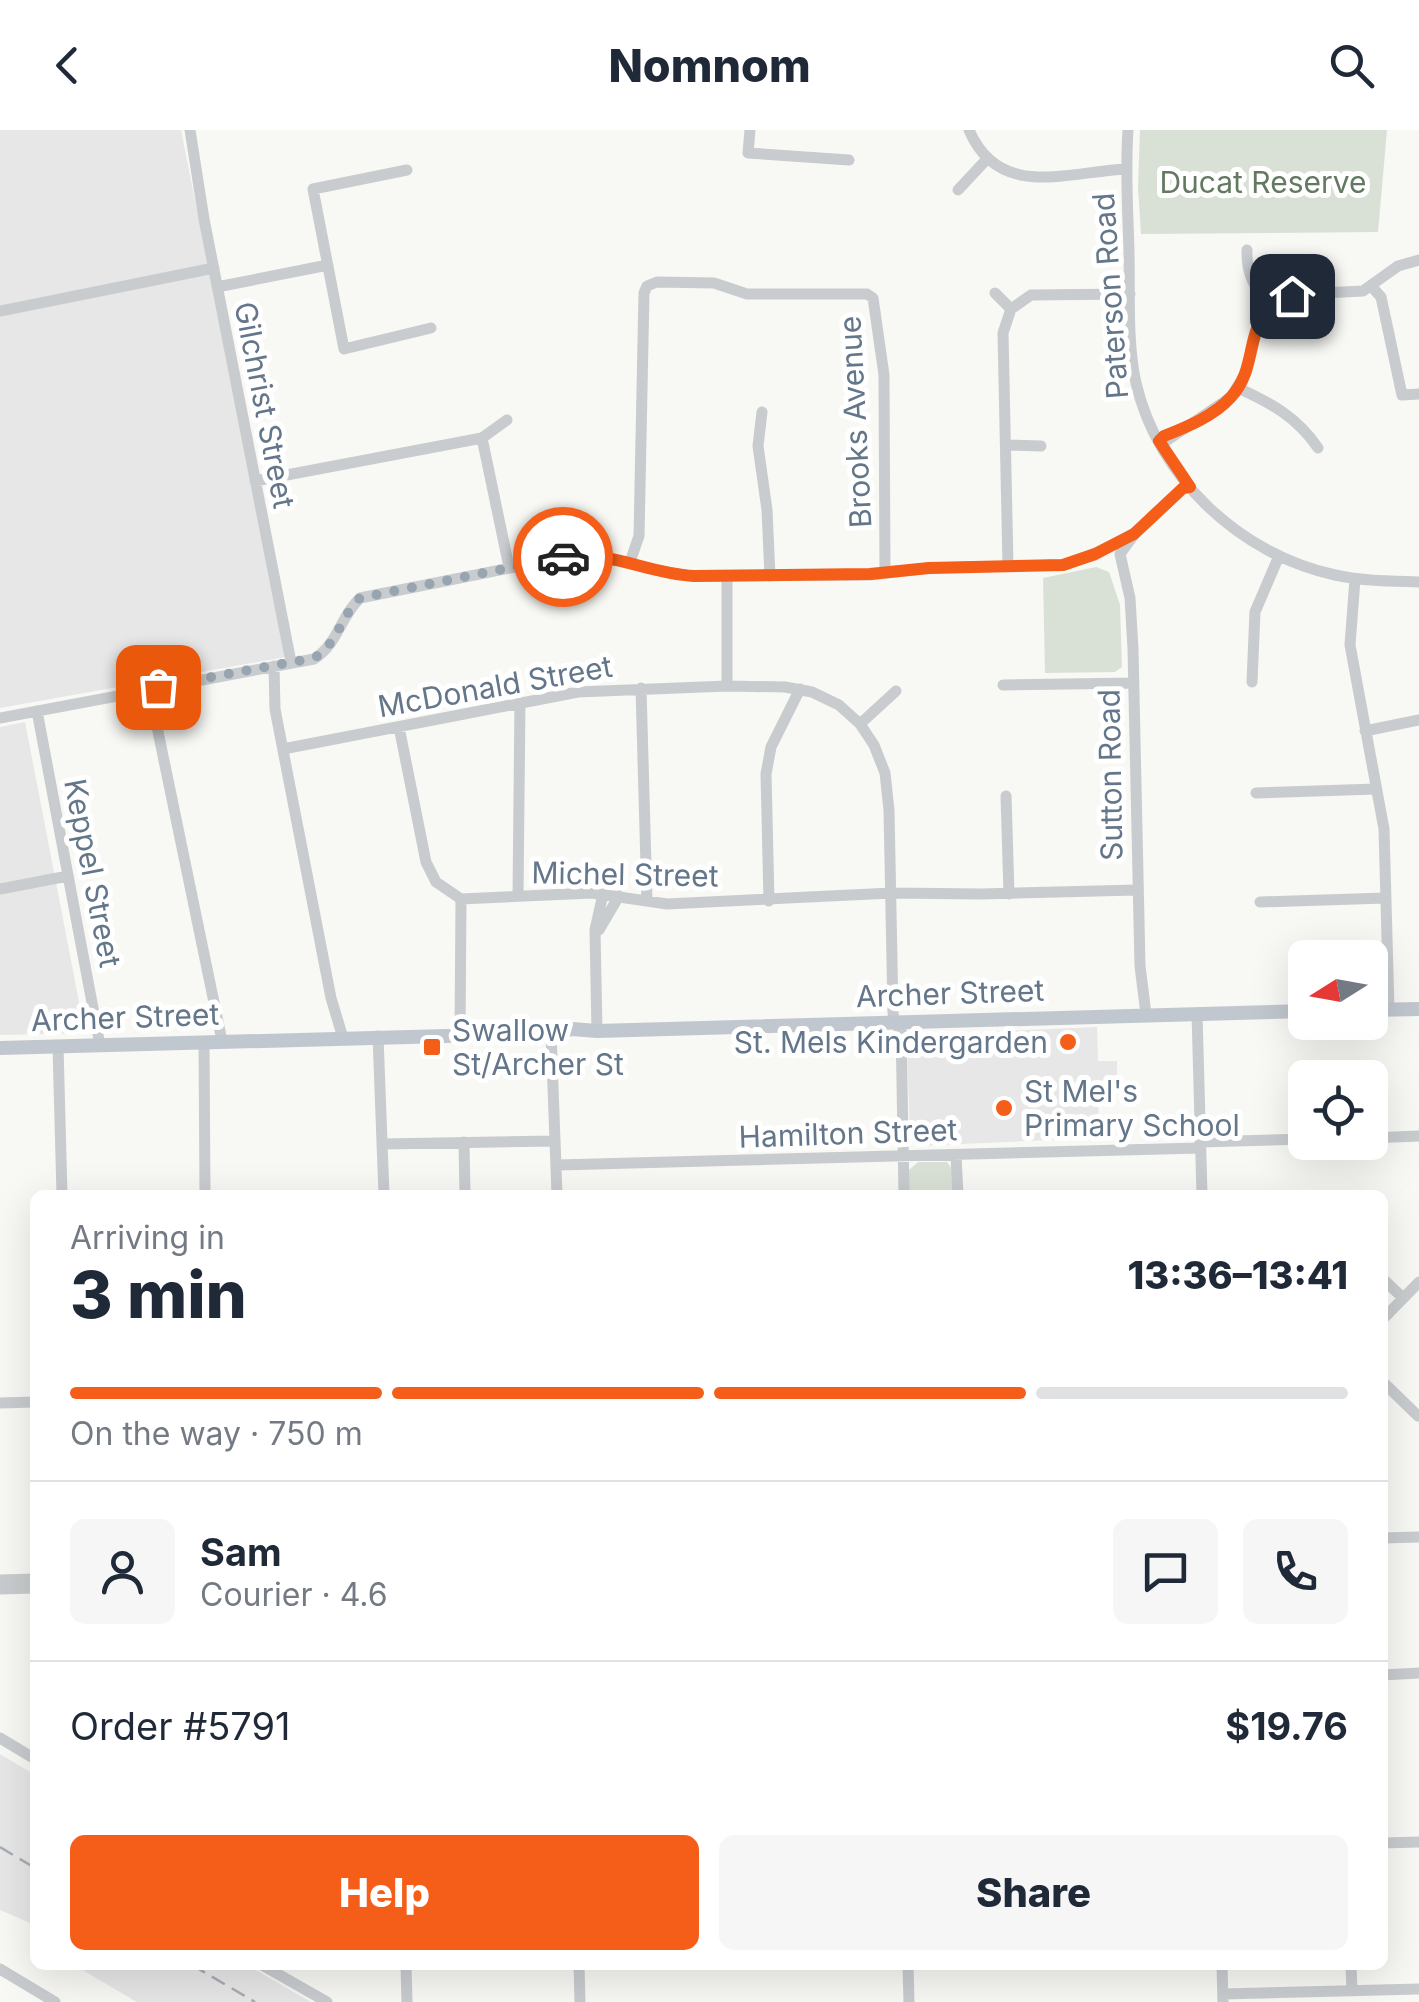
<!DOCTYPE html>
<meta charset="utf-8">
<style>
:root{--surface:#fff;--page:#f6f6f7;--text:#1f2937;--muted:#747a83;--line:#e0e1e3;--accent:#f45e19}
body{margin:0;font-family:Inter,sans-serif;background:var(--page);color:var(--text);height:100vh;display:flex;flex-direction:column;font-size:38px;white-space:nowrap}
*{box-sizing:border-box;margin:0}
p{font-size:32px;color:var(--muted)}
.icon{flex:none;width:55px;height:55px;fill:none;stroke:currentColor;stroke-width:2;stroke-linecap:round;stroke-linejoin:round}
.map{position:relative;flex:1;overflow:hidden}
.drawer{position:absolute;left:30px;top:1060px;width:1358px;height:780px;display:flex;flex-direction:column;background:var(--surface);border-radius:15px;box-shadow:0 10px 40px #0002}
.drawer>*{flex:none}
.needle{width:65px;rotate:259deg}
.fabs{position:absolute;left:1288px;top:810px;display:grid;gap:20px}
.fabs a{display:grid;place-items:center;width:100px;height:100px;border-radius:15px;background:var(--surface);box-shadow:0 10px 40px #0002;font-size:50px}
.pin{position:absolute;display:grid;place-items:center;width:85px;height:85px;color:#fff;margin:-42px;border-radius:20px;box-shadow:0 5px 15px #0006}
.courier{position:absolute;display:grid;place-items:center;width:100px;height:100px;margin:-50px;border:8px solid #f45e19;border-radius:50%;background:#fff;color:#222;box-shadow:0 2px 12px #0007}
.summary em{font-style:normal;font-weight:800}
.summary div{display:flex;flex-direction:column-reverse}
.summary{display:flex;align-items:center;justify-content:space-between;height:170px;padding:0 40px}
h1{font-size:65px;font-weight:800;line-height:75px}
.bar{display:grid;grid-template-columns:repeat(4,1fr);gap:15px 10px;align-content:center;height:120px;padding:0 40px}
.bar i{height:12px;border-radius:8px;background:var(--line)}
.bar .on{background:var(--accent)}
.bar p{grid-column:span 4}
.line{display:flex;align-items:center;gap:25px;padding:0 40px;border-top:2px solid var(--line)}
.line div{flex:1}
.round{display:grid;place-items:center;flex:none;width:105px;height:105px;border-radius:15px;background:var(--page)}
.button{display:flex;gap:20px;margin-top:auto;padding:20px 40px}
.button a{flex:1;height:115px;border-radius:15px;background:var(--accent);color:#fff;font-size:40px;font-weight:800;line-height:115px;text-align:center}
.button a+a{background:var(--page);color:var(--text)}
header{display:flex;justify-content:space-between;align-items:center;height:130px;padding:0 40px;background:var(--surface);font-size:45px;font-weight:800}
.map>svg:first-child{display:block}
.built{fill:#e6e7e6}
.green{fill:#d9e1d6}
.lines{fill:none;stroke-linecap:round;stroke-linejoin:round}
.minor{stroke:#c8cccf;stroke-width:11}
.major{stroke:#c0c7cf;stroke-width:14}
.rail{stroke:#a7adb4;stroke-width:2.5;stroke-dasharray:15 8;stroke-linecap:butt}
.done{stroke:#98a4af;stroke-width:10;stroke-dasharray:0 18}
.route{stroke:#f45e19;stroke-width:12}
.poi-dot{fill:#f45e19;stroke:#fff;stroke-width:4}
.labels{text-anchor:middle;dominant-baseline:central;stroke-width:10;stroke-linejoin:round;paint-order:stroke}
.park-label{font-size:30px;fill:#637a60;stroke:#fff}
.street-label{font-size:30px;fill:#647689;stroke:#fff}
.poi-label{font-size:30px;fill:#647689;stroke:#fff;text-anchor:start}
</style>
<header><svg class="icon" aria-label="back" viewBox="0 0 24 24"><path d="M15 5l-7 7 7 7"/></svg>Nomnom<svg class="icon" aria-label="search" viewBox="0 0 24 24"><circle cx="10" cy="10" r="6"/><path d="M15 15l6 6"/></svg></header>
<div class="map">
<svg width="1419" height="1872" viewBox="0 0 1419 1872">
<rect width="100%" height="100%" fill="#f8f8f5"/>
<path class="built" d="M0,0H181L286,527L0,578Z
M25,592L85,903L0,905V597Z
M1097,897L1098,931H1117V950L1098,951L1099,1011L1071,1009L917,1016L910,1006L907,913L912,905Z
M0,1624L35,1645V1795L0,1780Z
M74,1835H247L311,1872H137Z"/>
<path class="green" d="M1140,0H1387L1378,102L1141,104L1138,58Z
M1096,437L1109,442L1120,475L1122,537L1115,542L1045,543L1043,448Z
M918,1032H947L952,1039L954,1065H909V1040Z"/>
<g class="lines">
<path class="minor" d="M190,0L204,89L291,532
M750,0L748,23L849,30
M969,0C999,70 1067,42 1126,39
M1128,0C1125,41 1128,82 1129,123C1130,165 1127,212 1136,253C1158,348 1241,425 1335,445C1362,451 1391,451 1419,452
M407,40L313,59L344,219L431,198
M958,60L986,30
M1247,120C1246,144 1255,158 1269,177
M217,157L328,135
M1372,157L1381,167L1402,265L1419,264
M995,163L1011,179
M0,181L214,138
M1238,258C1271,273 1297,287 1318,318
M762,282L758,316L767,380L770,446
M482,308L509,437
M1159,311H1166L1231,267L1246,242L1260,189L1277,171L1303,164L1363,161L1398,136L1419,130
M1006,315L1041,316
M255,351L482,308L507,290
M630,432L639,406L644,163L647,156L657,152L714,153L747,164H867L873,168L884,245L885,443
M1008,436L1003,203L1011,179L1031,165L1130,164
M1355,449L1350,515L1384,699L1389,880
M274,536L275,579L331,868L343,908
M1252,552L1255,482L1279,426
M1003,555L1133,553
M727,556V446
M149,558L222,911
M641,558L647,771
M37,581L100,915
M0,588L314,529C338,514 340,487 360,468L565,427C617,422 645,443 694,446L870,445L929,438L1063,435L1095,425L1136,402
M860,594L896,561
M399,597L426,732L436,752L461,769L592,763L667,774L892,763L981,764L1137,760
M1365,601L1419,590
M283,619L578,562L727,556L785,557L812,562L839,575L860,594L874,615L885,643L889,680L893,882L894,892L901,901
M1256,663L1376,659
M1006,666L1009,764
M0,759L68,746
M518,766L520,571
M769,771L766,644L771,617L800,559
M1260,772L1386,768
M599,800L619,766
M1197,883L1202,1065
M1146,884L1140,836L1133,519L1130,468L1120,424L1136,402L1183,358L1190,357
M901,896L904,1065
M597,901L595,800L603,764
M551,903L557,1065
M378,906L384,1065
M460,906L461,769
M204,912L205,1065
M58,916L62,1065
M1370,1008L1419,1006
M464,1012L465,1065
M1200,1012L1305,1009
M383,1014L554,1011
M956,1025L958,1065
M557,1035L1200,1018
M1382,1148L1403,1168
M1382,1190L1419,1152
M1382,1251L1418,1286
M0,1273L35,1272
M1382,1408L1419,1407
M0,1450L35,1449
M0,1459L35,1458
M1382,1545L1419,1543
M0,1608L35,1629
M1382,1713L1419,1712
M262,1835L327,1872
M406,1835L407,1872
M579,1835L580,1872
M908,1835L909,1872
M1222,1835L1223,1872
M1351,1835L1352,1861
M0,1839L55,1872
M1223,1864L1419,1859"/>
<path class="major" d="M1370,880L1419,879
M551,903L572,899L597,901L1305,881
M0,918L556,903"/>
<path class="rail" d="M0,1717L35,1738
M192,1835L255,1872"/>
</g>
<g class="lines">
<path class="done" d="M158,557L314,528C338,514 340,487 360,468L563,427"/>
<path class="route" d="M563,427C616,421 644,443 694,446L870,444L929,438L1063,435L1095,424L1134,404L1183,358L1190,357L1159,311L1164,306C1187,297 1214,286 1231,267C1263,233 1238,184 1292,166"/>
</g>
<g class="poi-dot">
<circle cx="1068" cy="912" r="10"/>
<rect x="422" y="907" width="20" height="20" rx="5"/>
<circle cx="1004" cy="978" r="10"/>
</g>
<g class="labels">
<g class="park-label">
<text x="1263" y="52">Ducat Reserve</text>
</g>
<g class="street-label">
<text transform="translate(1110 166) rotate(-94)">Paterson Road</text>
<text transform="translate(265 275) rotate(79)">Gilchrist Street</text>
<text transform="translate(855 292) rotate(-93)">Brooks Avenue</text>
<text transform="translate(495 556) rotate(-10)">McDonald Street</text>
<text transform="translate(1110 645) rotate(-91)">Sutton Road</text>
<text transform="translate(93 743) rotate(79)">Keppel Street</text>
<text transform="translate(625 744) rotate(1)">Michel Street</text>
<text transform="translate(950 863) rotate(-2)">Archer Street</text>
<text transform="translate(125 887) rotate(-2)">Archer Street</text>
<text transform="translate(848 1003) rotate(-2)">Hamilton Street</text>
</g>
<g class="poi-label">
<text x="452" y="900">Swallow<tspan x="452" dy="34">St/Archer St</tspan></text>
<text x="1048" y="912" text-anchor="end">St. Mels Kindergarden</text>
<text x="1024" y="961">St Mel's<tspan x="1024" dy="34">Primary School</tspan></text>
</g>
</g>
</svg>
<div class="fabs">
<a><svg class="needle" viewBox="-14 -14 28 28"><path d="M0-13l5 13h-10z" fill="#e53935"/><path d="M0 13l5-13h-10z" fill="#747a83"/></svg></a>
<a><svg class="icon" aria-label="locate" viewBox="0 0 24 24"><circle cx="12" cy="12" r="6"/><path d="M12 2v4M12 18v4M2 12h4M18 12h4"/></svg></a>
</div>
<div class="pin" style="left:158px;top:557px;background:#ea580c"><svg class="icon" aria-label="bag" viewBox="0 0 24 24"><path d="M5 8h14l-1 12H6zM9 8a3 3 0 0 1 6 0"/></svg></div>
<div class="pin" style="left:1292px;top:166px;background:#1f2937"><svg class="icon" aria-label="home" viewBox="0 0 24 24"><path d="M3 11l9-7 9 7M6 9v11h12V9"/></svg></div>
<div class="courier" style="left:563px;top:427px"><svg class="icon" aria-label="car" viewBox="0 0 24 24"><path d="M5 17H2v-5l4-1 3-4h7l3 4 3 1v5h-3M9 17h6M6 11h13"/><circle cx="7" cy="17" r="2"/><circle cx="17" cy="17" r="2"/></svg></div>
<section class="drawer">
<div class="summary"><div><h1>3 min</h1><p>Arriving in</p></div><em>13:36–13:41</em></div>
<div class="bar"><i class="on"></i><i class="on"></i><i class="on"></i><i></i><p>On the way · 750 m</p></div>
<div class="line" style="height:180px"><a class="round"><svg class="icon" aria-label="person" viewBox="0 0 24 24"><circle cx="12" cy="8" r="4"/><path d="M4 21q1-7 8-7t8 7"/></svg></a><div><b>Sam</b><p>Courier · 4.6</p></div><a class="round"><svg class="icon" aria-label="chat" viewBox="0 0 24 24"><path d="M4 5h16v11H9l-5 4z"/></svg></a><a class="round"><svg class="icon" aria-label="phone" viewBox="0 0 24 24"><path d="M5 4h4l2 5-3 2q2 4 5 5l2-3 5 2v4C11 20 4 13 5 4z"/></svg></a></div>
<div class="line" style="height:130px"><div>Order #5791</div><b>$19.76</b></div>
<div class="button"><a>Help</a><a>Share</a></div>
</section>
</div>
